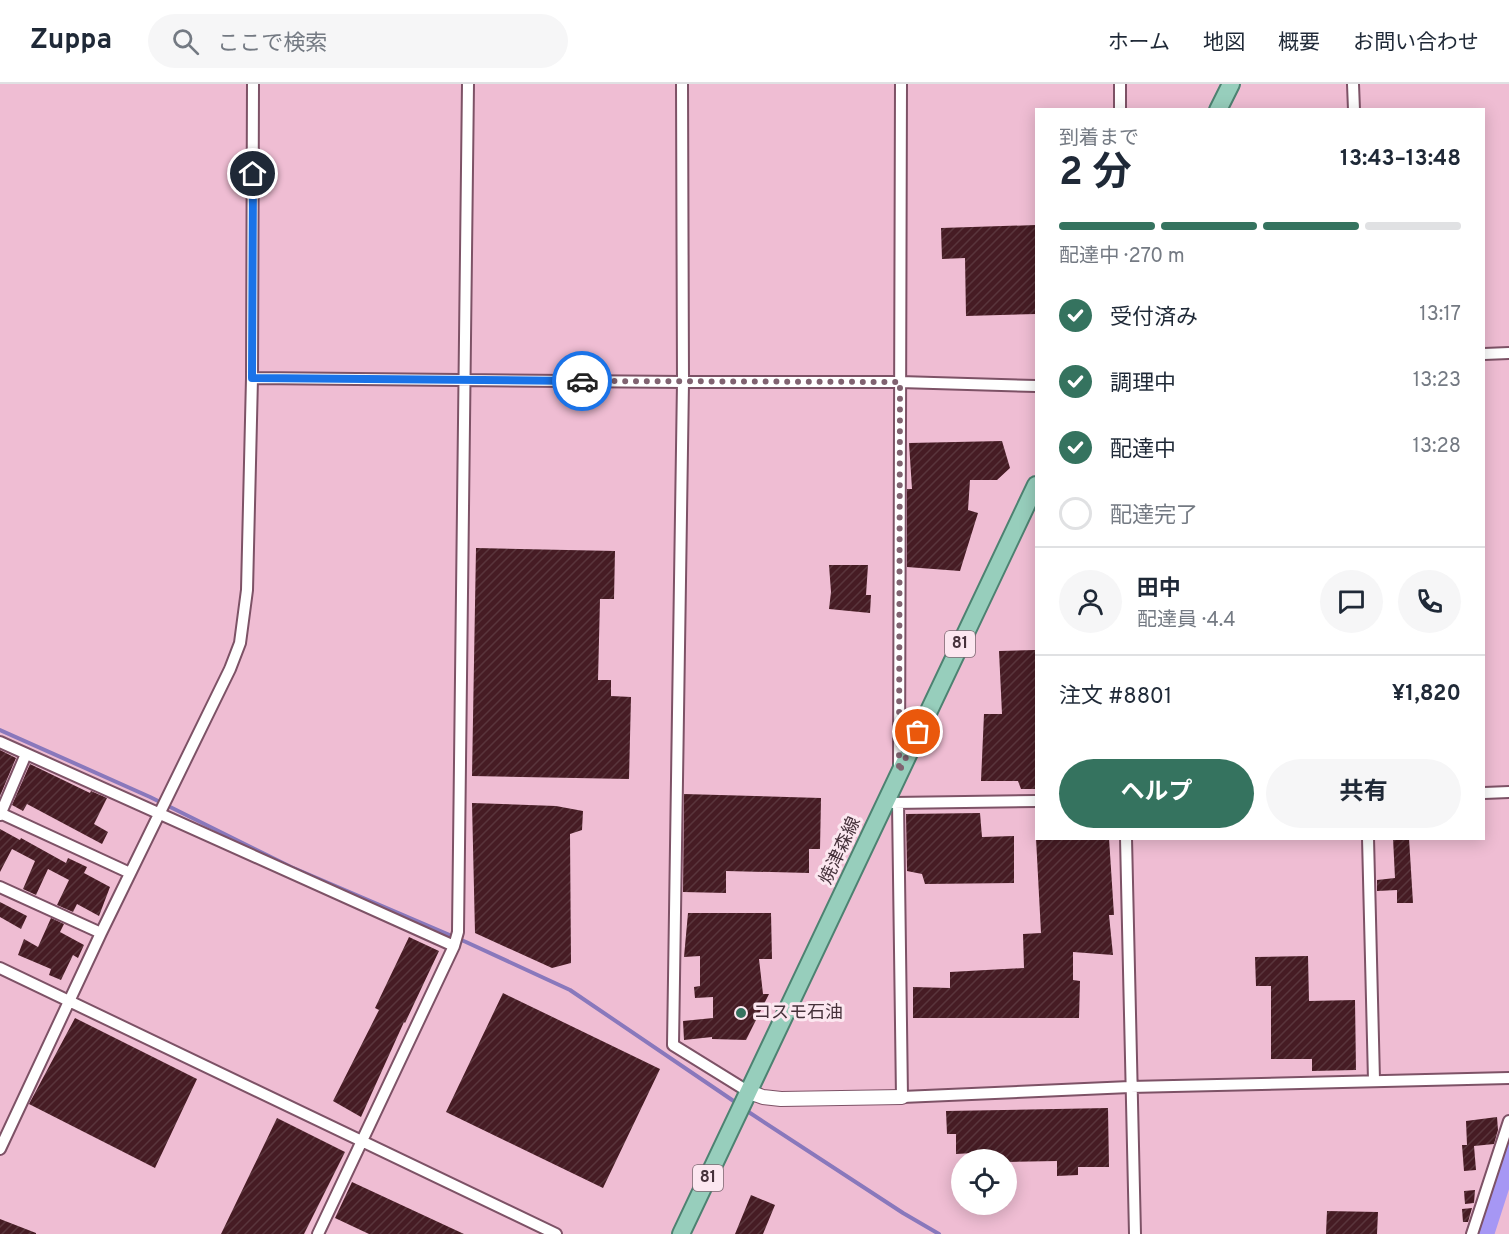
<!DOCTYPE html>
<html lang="ja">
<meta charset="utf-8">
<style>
:root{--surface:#fff;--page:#f6f6f7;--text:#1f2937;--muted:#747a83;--line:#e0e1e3;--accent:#35735f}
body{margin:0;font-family:Overpass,"Noto Sans JP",sans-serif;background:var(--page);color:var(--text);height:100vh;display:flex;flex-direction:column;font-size:22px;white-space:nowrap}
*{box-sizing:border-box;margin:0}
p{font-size:20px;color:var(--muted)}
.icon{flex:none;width:33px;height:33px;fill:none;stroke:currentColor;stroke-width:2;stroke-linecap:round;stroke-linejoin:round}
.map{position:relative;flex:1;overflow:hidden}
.side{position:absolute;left:1035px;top:24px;width:450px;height:732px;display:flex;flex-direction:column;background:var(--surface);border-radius:0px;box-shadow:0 3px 15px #0003}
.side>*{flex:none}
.controls{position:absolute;left:951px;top:1065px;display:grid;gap:12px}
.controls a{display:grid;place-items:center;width:66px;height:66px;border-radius:50%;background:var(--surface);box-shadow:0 3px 15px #0003;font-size:30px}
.pin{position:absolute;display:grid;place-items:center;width:51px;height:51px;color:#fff;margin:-26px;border:3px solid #fff;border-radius:50%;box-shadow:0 2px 6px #0007}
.courier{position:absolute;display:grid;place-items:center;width:60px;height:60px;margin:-30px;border:4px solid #1a73e8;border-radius:50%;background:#fff;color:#222;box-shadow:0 2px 8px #0007}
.overview em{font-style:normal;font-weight:700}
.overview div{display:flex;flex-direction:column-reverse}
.overview{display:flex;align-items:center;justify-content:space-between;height:102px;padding:0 24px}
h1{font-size:39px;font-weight:700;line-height:45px}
.bar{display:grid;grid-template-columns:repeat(4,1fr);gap:9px 6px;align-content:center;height:72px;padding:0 24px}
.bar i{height:8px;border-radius:4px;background:var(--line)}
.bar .on{background:var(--accent)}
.bar p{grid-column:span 4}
.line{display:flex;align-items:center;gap:15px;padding:0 24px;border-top:2px solid var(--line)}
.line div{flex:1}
.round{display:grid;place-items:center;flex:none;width:63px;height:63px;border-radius:32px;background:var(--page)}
ol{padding:0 24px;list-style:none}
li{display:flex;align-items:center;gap:18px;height:66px}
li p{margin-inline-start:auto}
li .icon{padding:6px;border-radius:50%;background:var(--accent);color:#fff;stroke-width:4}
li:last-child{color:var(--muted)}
li i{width:33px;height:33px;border:3px solid var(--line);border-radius:50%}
.primary-button{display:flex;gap:12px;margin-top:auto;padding:12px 24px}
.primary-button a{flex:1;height:69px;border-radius:36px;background:var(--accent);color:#fff;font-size:24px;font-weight:700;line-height:69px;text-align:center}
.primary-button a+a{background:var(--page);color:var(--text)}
header{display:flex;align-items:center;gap:36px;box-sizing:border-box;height:84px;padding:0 30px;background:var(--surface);border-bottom:2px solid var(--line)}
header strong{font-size:28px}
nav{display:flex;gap:33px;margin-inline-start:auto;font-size:21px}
.search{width:420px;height:54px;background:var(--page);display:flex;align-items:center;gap:15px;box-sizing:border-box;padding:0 21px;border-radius:33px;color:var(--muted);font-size:22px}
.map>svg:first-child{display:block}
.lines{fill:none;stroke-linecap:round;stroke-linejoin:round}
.stream{stroke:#8978bc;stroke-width:4}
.river{stroke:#a697f4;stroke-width:24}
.building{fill:url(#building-hatch)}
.minor-casing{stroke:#7d5266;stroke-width:14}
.tertiary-casing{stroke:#7d5266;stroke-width:16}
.primary-casing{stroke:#4d8271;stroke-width:20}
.minor{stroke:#fff;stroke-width:10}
.tertiary{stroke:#fff;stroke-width:14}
.primary{stroke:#97cebc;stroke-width:16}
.done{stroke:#806270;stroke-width:6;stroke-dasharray:0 10.8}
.route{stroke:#1a73e8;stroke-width:8}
.poi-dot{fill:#35735f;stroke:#fce7f0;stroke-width:2}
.labels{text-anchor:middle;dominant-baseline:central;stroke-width:6;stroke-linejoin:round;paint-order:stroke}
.shield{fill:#fce7f0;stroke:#7c6871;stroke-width:1.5}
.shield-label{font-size:16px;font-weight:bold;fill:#45313a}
.street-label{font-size:18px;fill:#45313a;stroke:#fce7f0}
.poi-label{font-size:18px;fill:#45313a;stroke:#fce7f0;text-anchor:start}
</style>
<header>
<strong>Zuppa</strong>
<div class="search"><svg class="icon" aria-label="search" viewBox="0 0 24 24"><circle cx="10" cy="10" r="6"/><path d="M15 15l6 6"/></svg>ここで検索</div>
<nav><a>ホーム</a><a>地図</a><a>概要</a><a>お問い合わせ</a></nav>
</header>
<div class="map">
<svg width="1509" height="1150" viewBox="0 0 1509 1150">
<defs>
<pattern id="building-hatch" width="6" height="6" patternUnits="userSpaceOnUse" patternTransform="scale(1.5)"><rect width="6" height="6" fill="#461c24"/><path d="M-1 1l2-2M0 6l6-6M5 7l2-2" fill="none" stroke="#59353c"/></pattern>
</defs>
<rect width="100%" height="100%" fill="#efbdd3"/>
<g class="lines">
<path class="stream" d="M0,646L150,713L291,783L466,858L570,906L738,1020
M744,1025L903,1129L939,1150"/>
<path class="river" d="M1482,1150L1509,1066"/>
</g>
<path class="building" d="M1036,141V230L966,232L965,174L942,175L941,144Z
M1002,357L1010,384L997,396H970L968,426L978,429L960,487L907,483V405H912L909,359Z
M476,464L615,467L614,515H600L598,596H611V612L631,613L629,695L472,692Z
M829,481H868L866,511H871L870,529L829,525L831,508Z
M1036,566V705H1021L1018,697H981L984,630H1002L999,567Z
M0,666L16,674L0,712Z
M30,680L90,709L91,707L107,714L94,740L108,748L102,760L27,720L23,727L12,721Z
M684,710L821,714L820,765H809V789L726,787V809L683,808Z
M472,719L556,722L583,727L582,746L570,750L571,879L552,884L475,849Z
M980,729L982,753L1014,752V799L925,800L922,790L907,787L906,730Z
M0,745L20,756L21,754L66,779L68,774L87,783L84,789L110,803L99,832L77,820L73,828L57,821L69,796L48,785L36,811L23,805L35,777L12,765L0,788Z
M1036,754H1109L1114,831H1109L1113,871L1073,868V896L1080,897L1079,934H913V903L950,904V888L1024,884L1023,850L1041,849Z
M1393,754H1409L1413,819H1397V806L1377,807V796L1395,794Z
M0,818L27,832L21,845L0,833Z
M688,829H771L772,875H759L763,910H769L746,956L712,955V953L684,956L683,937L713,934V913L695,914L694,903L700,902V872L684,873Z
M51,834L64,840L60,848L84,861L78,874L73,871L61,896L49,891L51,885L18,871L24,855L38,863Z
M409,853L439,867L405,939L404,938L361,1033L333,1017L379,926L375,924Z
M1308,872L1309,917L1355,916L1356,986L1312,987V975H1271V902H1256L1255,873Z
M503,909L660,985L603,1104L446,1028Z
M75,934L197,995L155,1084L29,1020Z
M1108,1024L1109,1083H1078V1091L1057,1092V1077L1006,1078V1076H973V1069L956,1070V1050H947L946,1027Z
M1497,1033L1498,1046L1494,1060L1474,1062L1476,1086L1464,1087L1462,1061H1467L1466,1037Z
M277,1034L345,1068L304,1150H221Z
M352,1098L464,1150H369L335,1134Z
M1475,1106L1474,1119L1465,1120L1464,1107Z
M751,1111L775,1121L763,1150H735Z
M1472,1124L1468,1138H1463L1462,1125Z
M1327,1127L1378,1128L1377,1150H1326Z
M0,1135L36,1149V1150H0Z"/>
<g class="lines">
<defs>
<path id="minor" d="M682,0L683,298L673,961L749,1008
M1353,0L1354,26
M1120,26V0
M1484,270L1509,269
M252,294L683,298H900L1036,302
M0,658L454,862
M899,685L901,0
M1484,709L1509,708
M893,719L1036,717
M898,719L902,1013L1130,1003L1509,994
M0,729L130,789
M0,731L26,670
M1126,754L1135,1150
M1368,754L1374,996
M0,803L101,849
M0,884L556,1150
M0,1065L101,849L230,585L240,559L247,506L252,294L253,0
M318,1150L454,862L458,848L468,0
M1472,1150L1509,1037"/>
<path id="tertiary" d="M749,1008L763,1013L781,1015L902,1013"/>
<path id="primary" d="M1218,26L1231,0
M681,1150L1036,401"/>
</defs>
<use href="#minor" class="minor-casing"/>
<use href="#tertiary" class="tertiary-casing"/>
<use href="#primary" class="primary-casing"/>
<use href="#minor" class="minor"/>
<use href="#tertiary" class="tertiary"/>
<use href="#primary" class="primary"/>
</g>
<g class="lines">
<path class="done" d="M582,297L900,298L899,688L918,648"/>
<path class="route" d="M253,90L252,294L582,297"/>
</g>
<circle class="poi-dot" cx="741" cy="929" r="6"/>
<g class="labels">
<g class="shield">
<rect x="945" y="547" width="30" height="26" rx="4.5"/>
<rect x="693" y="1081" width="30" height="26" rx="4.5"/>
</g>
<g class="shield-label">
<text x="960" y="560">81</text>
<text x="708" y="1094">81</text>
</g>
<g class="street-label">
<text transform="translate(841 767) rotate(-65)">焼津森線</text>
</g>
<g class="poi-label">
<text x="753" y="929">コスモ石油</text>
</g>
</g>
</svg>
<div class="controls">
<a><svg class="icon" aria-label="locate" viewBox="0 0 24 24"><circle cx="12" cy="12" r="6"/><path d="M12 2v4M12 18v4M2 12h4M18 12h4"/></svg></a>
</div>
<div class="pin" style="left:918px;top:648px;background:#ea580c"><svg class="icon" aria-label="bag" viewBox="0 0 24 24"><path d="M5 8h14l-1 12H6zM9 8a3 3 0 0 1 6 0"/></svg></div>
<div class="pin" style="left:253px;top:90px;background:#1f2937"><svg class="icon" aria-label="home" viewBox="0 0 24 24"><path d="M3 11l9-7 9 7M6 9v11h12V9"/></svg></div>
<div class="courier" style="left:582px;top:297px"><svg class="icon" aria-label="car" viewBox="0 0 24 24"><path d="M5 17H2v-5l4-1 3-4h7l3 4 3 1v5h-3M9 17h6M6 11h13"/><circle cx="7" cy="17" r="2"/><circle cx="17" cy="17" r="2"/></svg></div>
<section class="side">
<div class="overview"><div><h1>2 分</h1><p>到着まで</p></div><em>13:43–13:48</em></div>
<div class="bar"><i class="on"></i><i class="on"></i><i class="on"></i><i></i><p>配達中 · 270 m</p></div>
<ol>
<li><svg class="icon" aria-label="check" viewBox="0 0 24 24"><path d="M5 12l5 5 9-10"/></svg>受付済み<p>13:17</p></li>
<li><svg class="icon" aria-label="check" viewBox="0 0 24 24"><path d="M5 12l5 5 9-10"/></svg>調理中<p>13:23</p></li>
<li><svg class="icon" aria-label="check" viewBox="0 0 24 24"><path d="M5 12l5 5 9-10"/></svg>配達中<p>13:28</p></li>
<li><i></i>配達完了</li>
</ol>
<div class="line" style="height:108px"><a class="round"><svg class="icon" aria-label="person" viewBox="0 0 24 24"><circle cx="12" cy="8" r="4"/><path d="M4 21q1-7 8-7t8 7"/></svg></a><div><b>田中</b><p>配達員 · 4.4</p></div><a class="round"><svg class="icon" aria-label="chat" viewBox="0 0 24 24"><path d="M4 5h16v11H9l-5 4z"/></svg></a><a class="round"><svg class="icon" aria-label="phone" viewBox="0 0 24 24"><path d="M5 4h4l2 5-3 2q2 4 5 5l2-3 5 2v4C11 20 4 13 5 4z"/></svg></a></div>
<div class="line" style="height:78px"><div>注文 #8801</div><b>¥1,820</b></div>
<div class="primary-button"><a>ヘルプ</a><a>共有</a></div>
</section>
</div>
